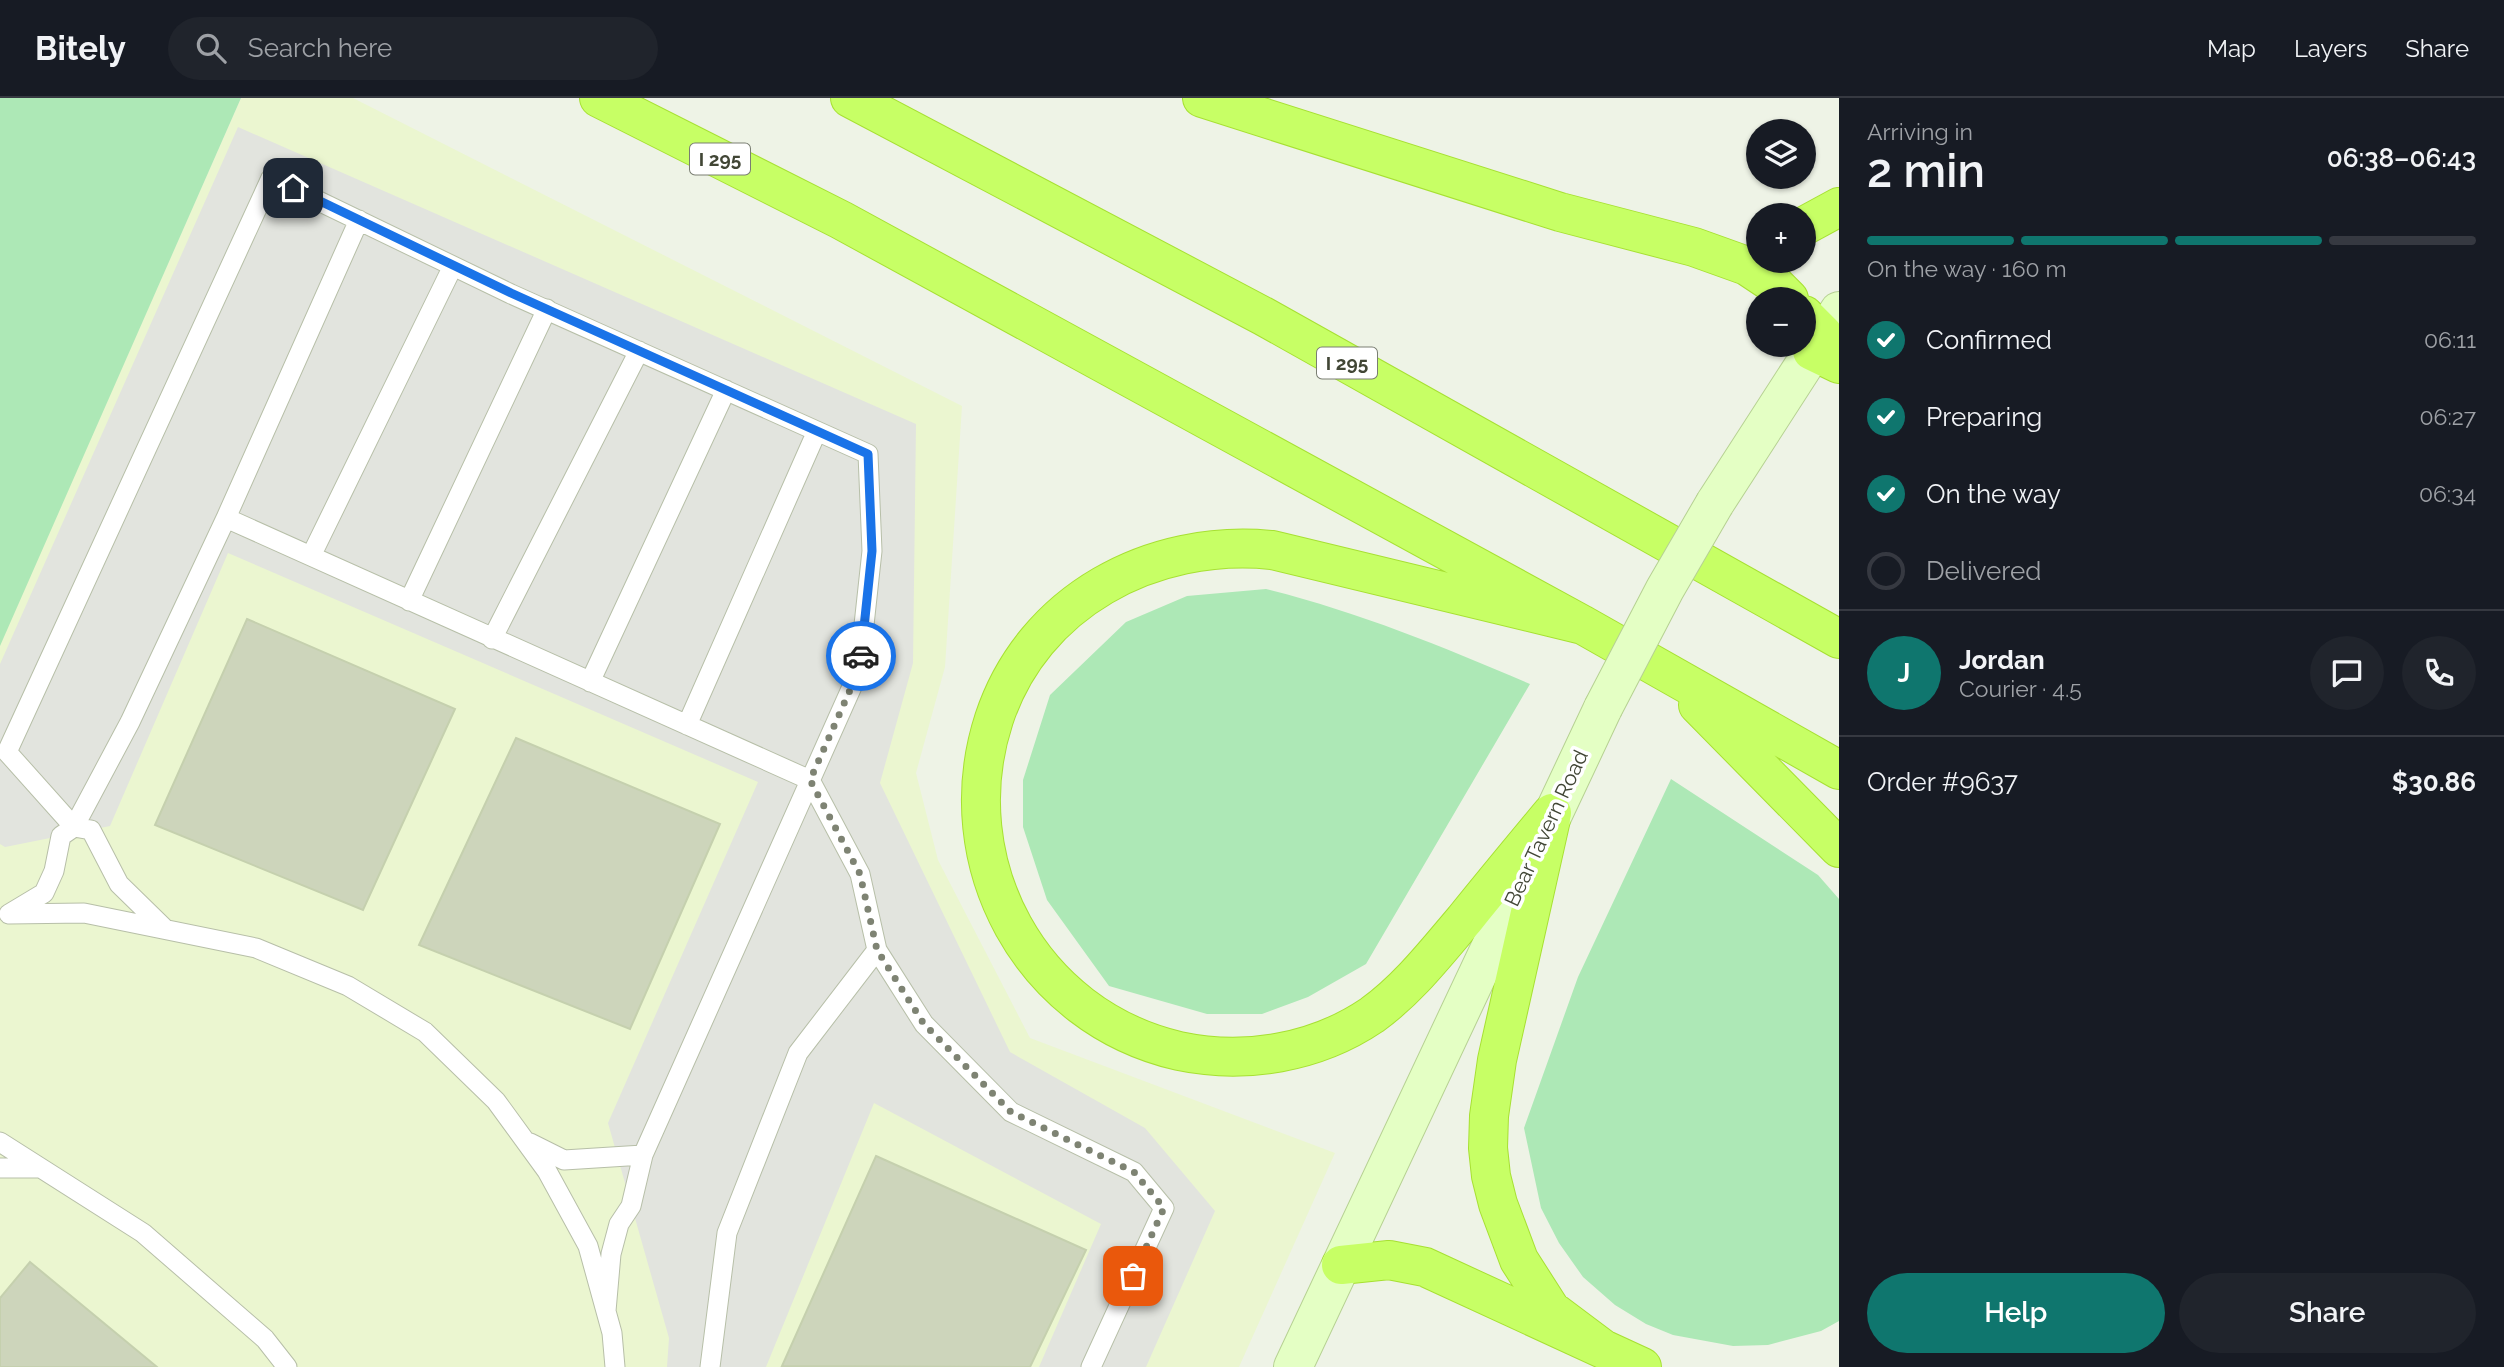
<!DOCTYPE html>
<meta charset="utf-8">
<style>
:root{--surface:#171b24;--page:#20242c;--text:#f1f3f6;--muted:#9ea1a6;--line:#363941;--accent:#0f766e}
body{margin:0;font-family:Raleway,sans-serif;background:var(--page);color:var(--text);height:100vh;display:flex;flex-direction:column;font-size:26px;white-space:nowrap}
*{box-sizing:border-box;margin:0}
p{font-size:23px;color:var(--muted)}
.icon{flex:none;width:38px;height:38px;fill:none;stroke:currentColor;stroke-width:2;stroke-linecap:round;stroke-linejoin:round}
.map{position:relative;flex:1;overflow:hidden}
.drawer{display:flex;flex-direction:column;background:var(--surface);width:665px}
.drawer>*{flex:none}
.tools{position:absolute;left:1746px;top:21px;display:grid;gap:14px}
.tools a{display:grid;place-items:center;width:70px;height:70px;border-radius:50%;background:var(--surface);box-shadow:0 2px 5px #0004;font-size:35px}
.pin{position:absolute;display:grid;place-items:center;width:60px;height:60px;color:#fff;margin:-30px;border-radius:14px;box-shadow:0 4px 10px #0006}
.courier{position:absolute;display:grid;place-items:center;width:70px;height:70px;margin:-35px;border:5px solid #1a73e8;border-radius:50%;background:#fff;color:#222;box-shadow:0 2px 9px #0007}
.overview em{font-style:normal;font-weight:600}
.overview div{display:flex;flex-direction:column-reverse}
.overview{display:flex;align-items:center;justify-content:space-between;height:119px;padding:0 28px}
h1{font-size:46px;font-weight:600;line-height:52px}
.bar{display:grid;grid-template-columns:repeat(4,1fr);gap:10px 7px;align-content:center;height:84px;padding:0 28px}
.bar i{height:9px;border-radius:5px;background:var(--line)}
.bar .current{background:var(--accent)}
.bar p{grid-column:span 4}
.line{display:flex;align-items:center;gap:18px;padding:0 28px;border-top:2px solid var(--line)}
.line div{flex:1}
.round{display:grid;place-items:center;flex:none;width:74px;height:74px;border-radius:37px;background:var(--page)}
ol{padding:0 28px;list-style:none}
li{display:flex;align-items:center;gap:21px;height:77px}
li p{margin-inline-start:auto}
li .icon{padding:7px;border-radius:50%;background:var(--accent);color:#fff;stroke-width:4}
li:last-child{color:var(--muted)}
li i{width:38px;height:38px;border:4px solid var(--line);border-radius:50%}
.action{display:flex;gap:14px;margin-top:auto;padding:14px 28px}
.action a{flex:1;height:80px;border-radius:42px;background:var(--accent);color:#fff;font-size:28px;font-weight:600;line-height:80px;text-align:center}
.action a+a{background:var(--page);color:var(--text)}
header{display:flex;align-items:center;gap:42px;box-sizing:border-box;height:98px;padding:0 35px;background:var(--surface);border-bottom:2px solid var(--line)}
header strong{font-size:33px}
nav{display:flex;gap:38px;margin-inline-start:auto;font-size:24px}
.search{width:490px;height:63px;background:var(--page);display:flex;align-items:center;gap:18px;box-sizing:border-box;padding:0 24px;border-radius:38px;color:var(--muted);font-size:26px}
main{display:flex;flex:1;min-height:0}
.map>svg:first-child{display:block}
.commercial{fill:#ebf6d0}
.green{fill:#ade8b6}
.parking{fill:#e2e4de}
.building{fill:#cdd5bb;stroke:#c5d0ae;stroke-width:2}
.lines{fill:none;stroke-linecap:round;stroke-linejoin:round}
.lane-casing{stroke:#b7bfa8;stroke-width:21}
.secondary-casing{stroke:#b6d192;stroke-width:40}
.highway-casing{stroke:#a7e033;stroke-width:40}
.lane{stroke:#fff;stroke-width:19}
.secondary{stroke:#e4ffc4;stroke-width:38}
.highway{stroke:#c7ff65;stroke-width:38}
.secondary-bridge-casing{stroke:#b6d192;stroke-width:40;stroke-linecap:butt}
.secondary-bridge{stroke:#e4ffc4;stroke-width:38}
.done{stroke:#7e8373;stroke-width:7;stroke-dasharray:0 12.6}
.route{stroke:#1a73e8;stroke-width:9}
.labels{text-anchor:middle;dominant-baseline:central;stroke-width:7;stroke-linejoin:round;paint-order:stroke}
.shield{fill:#fff;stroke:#7a7e72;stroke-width:2}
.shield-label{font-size:19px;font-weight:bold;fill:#414635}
.street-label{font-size:21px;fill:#414635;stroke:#fff}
</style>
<header>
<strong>Bitely</strong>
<div class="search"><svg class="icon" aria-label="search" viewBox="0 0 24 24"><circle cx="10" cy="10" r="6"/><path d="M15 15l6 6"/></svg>Search here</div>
<nav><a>Map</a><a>Layers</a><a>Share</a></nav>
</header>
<main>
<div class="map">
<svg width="1839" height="1269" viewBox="0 0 1839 1269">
<rect width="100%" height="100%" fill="#eef3e6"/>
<path class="commercial" d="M241,0H353L962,308L945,569L916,675L938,762L1030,940L1335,1055L1239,1269H0V546Z"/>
<path class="green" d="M0,0H241L0,548Z
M1266,491C1358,514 1444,549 1530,586L1366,866L1308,899L1262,916H1207L1109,888L1047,802L1023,729V682L1050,597L1126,524L1187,498Z
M1671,681L1818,777L1839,801V1223L1821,1233L1768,1247L1733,1248L1673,1237L1646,1226L1615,1207L1583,1179L1559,1145L1541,1110L1524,1030L1578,879Z"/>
<path class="parking" d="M238,29L916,326L913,565L880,685L1010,954L1145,1030L1215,1113L1146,1269H1039L1101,1126L874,1005L766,1269H667L669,1240L608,1025L758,684L228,455L110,728L5,749L0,746V566Z"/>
<path class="building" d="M247,521L455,611L363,812L155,727Z
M516,640L720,726L630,931L419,847Z
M876,1058L1086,1152L1030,1269L782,1268Z
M30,1164L157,1269H0V1200Z"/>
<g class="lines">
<defs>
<path id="lane" d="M226,420L359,122
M311,458L453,168
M409,503L547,211
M492,541L639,253
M590,584L726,292
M687,627L817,333
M9,816L44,795L54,773L61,738L74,729L130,624L226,420L810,682L860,776L877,852L924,926L1011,1014L1134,1074L1164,1110L1091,1269
M9,816L84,815L256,850L348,888L425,934L496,1003L547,1073L588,1148L612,1235L615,1269
M163,829L119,786L91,732L74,729L7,654L271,80L511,196L868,356L872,453L859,573L643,1057L631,1108L619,1126L611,1156L606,1213
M0,1044L143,1135L265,1241L287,1269
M530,1045L564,1062L643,1057
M0,1070H37
M710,1269L727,1135L798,955L877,852"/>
<path id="secondary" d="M1715,405L1839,213
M1293,1269L1603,610"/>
<path id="highway" d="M599,0L841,122L1583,527L1839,672
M850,0L1263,218L1839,541
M1202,0L1560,114L1694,149L1747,168L1774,186L1789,201
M1804,128L1839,109
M1804,217L1823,236
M1812,253L1839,266
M1698,607L1839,750
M1552,715C1522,751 1493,786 1464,822C1435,856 1408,891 1372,917C1316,955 1245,967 1179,953C1031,919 947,765 994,621C1033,503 1152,440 1272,452L1583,527
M1551,721L1497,962L1489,1018L1488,1050L1491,1078L1498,1106L1519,1162L1551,1212L1603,1251
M1341,1167L1389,1162L1425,1169L1642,1269"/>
</defs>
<use href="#lane" class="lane-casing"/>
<use href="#secondary" class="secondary-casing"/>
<use href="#highway" class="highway-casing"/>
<use href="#lane" class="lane"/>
<use href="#secondary" class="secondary"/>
<use href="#highway" class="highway"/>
<defs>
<path id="secondary-bridge" d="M1603,610L1665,491L1715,405"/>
</defs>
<use href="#secondary-bridge" class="secondary-bridge-casing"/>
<use href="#secondary-bridge" class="secondary-bridge"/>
</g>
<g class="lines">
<path class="done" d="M861,558L859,572L810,682L860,776L877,852L924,926L1011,1014L1134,1074L1164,1110L1133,1178"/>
<path class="route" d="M293,90L511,195L868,356L872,453L861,558"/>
</g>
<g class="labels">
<g class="shield">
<rect x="690" y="45.5" width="60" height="31" rx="5"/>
<rect x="1317" y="249.5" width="60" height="31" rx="5"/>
</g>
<g class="shield-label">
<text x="720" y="61">I 295</text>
<text x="1347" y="265">I 295</text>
</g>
<g class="street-label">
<text transform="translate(1546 730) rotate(-65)">Bear Tavern Road</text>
</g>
</g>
</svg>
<div class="tools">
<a><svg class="icon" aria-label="layers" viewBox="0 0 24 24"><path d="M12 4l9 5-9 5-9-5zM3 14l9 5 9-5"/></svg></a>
<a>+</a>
<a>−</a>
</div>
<div class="pin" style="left:1133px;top:1178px;background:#ea580c"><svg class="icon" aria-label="bag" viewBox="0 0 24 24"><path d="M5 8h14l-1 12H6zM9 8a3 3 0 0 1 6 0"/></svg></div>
<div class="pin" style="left:293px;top:90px;background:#1f2937"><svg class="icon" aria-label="home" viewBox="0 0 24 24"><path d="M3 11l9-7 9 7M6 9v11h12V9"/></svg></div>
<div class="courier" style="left:861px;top:558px"><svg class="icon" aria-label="car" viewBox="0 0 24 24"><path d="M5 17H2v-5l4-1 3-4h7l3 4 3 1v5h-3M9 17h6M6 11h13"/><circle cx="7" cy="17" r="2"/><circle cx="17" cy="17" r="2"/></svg></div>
</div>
<section class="drawer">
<div class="overview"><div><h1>2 min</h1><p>Arriving in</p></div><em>06:38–06:43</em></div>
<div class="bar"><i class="current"></i><i class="current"></i><i class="current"></i><i></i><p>On the way · 160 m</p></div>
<ol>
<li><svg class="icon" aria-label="check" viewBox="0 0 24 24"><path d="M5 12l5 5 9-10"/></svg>Confirmed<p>06:11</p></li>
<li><svg class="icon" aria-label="check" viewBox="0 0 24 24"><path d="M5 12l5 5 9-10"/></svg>Preparing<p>06:27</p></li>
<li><svg class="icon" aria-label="check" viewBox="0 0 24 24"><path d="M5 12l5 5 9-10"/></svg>On the way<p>06:34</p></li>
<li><i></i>Delivered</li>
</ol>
<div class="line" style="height:126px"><b class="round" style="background:var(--accent);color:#fff">J</b><div><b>Jordan</b><p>Courier · 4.5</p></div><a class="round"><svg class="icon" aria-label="chat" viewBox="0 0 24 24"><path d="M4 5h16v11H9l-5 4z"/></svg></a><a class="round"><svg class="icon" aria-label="phone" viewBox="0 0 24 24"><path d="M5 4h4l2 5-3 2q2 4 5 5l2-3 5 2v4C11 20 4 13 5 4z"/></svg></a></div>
<div class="line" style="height:91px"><div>Order #9637</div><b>$30.86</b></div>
<div class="action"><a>Help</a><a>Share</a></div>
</section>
</main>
